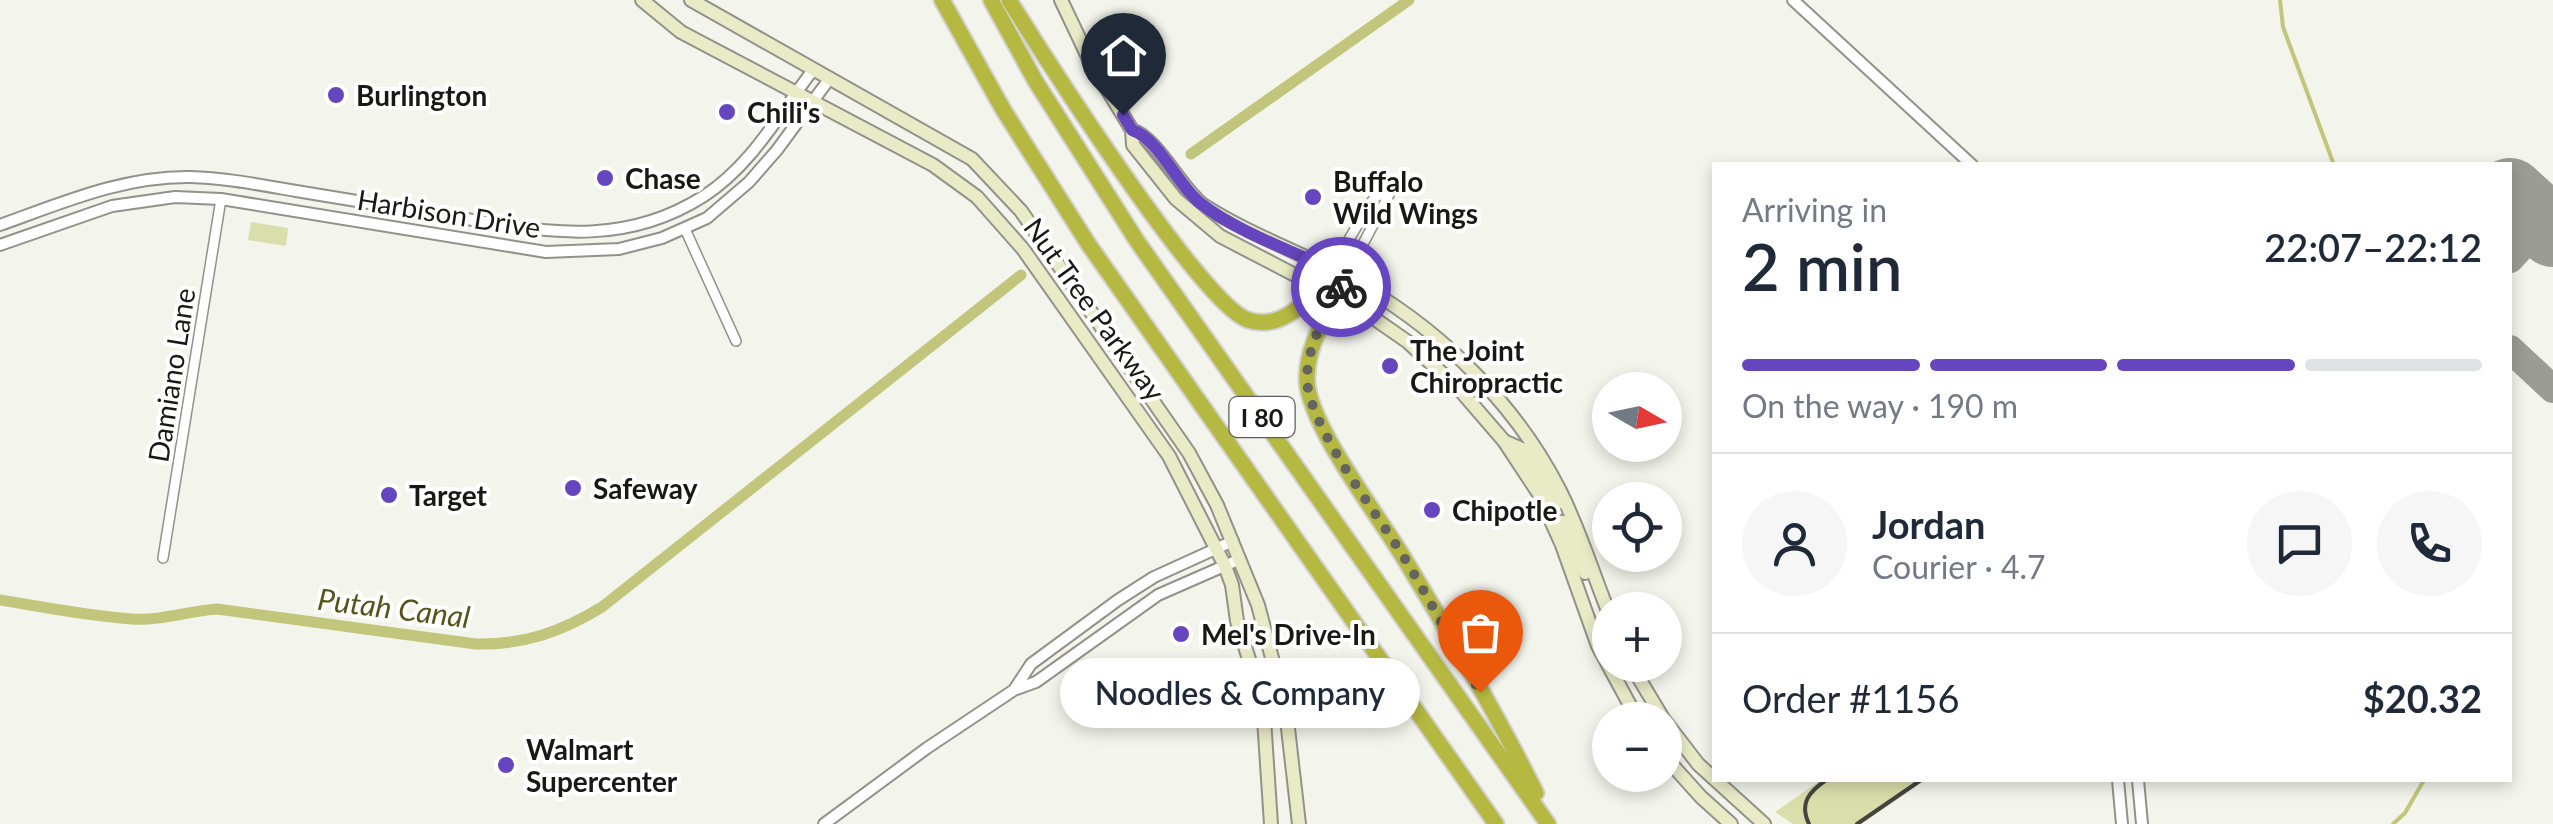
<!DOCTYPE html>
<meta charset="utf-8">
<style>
:root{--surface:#fff;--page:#f6f6f7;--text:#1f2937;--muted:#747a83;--line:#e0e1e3;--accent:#6646be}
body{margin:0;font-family:Lato,sans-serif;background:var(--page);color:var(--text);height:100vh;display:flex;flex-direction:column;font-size:38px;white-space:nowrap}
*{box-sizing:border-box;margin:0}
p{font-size:32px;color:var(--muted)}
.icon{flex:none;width:55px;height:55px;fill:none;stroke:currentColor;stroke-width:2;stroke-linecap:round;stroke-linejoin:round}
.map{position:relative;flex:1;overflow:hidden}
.sheet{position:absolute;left:1712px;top:162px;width:800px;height:620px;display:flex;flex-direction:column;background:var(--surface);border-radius:0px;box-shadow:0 5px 15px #0003}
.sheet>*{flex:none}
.needle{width:65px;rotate:99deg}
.buttons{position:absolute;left:1592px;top:372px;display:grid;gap:20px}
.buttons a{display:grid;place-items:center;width:90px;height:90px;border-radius:50%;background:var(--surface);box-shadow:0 5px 15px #0003;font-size:50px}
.pin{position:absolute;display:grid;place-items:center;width:85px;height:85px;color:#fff;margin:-102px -42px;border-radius:50% 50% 50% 0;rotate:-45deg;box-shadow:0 0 10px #0007}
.pin .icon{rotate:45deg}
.courier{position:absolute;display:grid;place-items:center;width:100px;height:100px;margin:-50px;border:8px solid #6646be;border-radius:50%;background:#fff;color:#222;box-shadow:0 2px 12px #0007}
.bubble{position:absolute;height:70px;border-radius:35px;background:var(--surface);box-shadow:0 5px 15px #0003;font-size:32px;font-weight:600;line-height:70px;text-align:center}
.headline em{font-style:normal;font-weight:600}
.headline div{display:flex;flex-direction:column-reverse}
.headline{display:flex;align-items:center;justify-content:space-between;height:170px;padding:0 30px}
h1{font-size:65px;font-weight:600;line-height:75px}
.bar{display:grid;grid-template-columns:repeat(4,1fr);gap:15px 10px;align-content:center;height:120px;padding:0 30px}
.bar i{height:12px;border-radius:8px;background:var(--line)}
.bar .current{background:var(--accent)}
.bar p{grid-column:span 4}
.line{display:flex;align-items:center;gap:25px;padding:0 30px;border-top:2px solid var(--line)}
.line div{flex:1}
.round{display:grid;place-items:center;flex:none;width:105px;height:105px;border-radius:52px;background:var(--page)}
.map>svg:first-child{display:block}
.green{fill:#dadeaa}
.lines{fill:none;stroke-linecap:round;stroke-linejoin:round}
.stream{stroke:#c2c67c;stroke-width:4}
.canal{stroke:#c2c67c;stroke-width:11}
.taxiway{stroke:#9c9c96;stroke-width:28}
.runway{stroke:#9c9c96;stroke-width:70}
.minor-casing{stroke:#92928a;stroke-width:12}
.tertiary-casing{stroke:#92928a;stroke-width:14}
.secondary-casing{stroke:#92928a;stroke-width:16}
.motorway-casing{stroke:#d1d1d0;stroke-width:19}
.minor{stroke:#fff;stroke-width:9}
.tertiary{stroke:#fff;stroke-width:10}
.secondary{stroke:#e9eac6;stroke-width:12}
.motorway{stroke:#b5b941;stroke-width:15}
.rail{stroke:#444440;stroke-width:4}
.done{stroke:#656560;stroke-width:10;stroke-dasharray:0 18}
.route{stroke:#6646be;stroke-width:12}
.poi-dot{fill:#6646be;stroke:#fff;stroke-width:4}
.labels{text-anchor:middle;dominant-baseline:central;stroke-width:8;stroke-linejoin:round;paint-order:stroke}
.shield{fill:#fff;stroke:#5d5d5b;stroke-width:2.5}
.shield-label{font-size:25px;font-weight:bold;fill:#181815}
.poi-label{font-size:28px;font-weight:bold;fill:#181815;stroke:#fff;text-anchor:start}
.street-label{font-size:28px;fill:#181815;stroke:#fff}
.water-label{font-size:30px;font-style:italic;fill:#53541e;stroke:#fff}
</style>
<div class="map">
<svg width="2553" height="824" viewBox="0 0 2553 824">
<rect width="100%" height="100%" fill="#f3f4eb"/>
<path class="green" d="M251,222L288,228L286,246L248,240Z
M1821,780H1925L1862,824H1793L1775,812Z"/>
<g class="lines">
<path class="stream" d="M2280,0L2283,27L2334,165
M2393,824L2405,813L2424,780"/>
<path class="canal" d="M1191,154L1409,0
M0,600C44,607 88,616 132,619C161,621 188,611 217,609L476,644C524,645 561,632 602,607L1021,275"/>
<path class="taxiway" d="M2510,259L2543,223
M2510,349L2553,389"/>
<path class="runway" d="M2510,193L2553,232"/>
<defs>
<path id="minor" d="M685,229L736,341
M1320,287L1374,198L1392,189
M1336,295L1391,191
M163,558L221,199"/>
<path id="tertiary" d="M1793,0L1972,165
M0,225C62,203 123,176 190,177C226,178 261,185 296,191C349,200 401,208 454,217C544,231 621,249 704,196C752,165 779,114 813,70
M0,245L112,206L175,197L221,199L546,252L619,249L662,238L707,218L749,182L777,150L830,78
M1014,690L1031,664L1118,600L1154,577L1233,541
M2118,780L2122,824
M2138,780L2142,824
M824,824L927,748L1014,690L1036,682L1158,595L1240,559"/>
<path id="secondary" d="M642,0L681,32L933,165L977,197L1023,249L1169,456L1225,566L1232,585L1237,621L1263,704L1271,824
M691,0L972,159L1021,211L1189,453L1217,505L1258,605L1286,711L1299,824
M1061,0L1090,61L1132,130L1133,145L1176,199L1220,236L1362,310L1408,342L1460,390L1504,441L1539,494L1562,545L1598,646L1638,720
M1132,130C1157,138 1180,187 1203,205C1255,238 1314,257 1366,288C1446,335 1517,407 1559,489C1580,530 1593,574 1610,616
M1506,442L1522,449L1554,501L1566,503
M1552,521L1563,522L1585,573
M1631,665L1664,720
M1665,721L1698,764L1764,824
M1665,757L1701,797L1731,824"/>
<path id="motorway" d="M942,0L1004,111L1089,245L1496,824
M991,0L1036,82L1137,241L1548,824
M1009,0C1042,53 1202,305 1248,320C1278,330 1301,307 1320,287
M1336,295C1323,322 1306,349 1307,381C1309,426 1381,519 1405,560C1451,636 1497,714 1536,793"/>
</defs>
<use href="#minor" class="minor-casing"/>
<use href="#tertiary" class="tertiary-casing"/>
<use href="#secondary" class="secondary-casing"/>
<use href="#motorway" class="motorway-casing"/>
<use href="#minor" class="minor"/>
<use href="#tertiary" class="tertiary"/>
<use href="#secondary" class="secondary"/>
<use href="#motorway" class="motorway"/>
<path class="rail" d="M1809,824C1799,803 1809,792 1826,780
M1857,824L1921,780"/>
</g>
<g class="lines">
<path class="done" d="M1341,287C1325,315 1307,346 1307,379C1308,426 1379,516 1405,559C1431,602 1455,648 1480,692"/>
<path class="route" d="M1123,115L1132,130C1159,139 1177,184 1200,203C1240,234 1301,254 1347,277L1341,287"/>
</g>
<g class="poi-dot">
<circle cx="336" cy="95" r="10"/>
<circle cx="727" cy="112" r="10"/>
<circle cx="605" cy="178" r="10"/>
<circle cx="1313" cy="197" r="10"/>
<circle cx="1390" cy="366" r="10"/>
<circle cx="573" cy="488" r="10"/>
<circle cx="389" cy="495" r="10"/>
<circle cx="1432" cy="510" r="10"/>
<circle cx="1181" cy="634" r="10"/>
<circle cx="506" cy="765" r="10"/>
</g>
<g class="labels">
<rect class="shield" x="1229.5" y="397" width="65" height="40" rx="8"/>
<g class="shield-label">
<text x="1262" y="417">I 80</text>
</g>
<g class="poi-label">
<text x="356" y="95">Burlington</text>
<text x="747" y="112">Chili's</text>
<text x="625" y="178">Chase</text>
<text x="1333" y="181">Buffalo<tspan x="1333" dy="32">Wild Wings</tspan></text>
<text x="1410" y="350">The Joint<tspan x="1410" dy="32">Chiropractic</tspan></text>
<text x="593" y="488">Safeway</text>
<text x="409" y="495">Target</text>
<text x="1452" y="510">Chipotle</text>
<text x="1201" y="634">Mel's Drive-In</text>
<text x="526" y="749">Walmart<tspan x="526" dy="32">Supercenter</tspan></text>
</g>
<g class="street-label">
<text transform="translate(449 213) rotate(9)">Harbison Drive</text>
<text transform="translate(1095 309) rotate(54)">Nut Tree Parkway</text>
<text transform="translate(171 375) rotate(-81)">Damiano Lane</text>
</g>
<g class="water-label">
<text transform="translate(394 607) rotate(7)">Putah Canal</text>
</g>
</g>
</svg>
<div class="buttons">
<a><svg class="needle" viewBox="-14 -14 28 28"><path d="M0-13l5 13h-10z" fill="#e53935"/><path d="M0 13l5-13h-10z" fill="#747a83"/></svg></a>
<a><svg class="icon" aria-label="locate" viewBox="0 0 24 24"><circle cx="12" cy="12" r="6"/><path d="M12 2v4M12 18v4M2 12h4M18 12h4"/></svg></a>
<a>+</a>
<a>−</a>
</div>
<div class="pin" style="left:1480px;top:692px;background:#ea580c"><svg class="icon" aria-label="bag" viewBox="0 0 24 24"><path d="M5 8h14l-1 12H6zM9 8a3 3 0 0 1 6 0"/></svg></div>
<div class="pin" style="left:1123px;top:115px;background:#1f2937"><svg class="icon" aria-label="home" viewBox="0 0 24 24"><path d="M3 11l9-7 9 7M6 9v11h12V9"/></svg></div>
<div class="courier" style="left:1341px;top:287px"><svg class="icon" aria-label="bike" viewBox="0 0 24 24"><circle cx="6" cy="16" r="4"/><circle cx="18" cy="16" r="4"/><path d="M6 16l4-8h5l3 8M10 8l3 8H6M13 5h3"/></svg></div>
<div class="bubble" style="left:1060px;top:658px;width:360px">Noodles &amp; Company</div>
<section class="sheet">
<div class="headline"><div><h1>2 min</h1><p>Arriving in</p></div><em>22:07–22:12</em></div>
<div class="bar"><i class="current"></i><i class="current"></i><i class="current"></i><i></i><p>On the way · 190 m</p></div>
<div class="line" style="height:180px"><a class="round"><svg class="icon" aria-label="person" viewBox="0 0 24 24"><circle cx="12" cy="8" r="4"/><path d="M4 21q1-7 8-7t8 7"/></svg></a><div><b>Jordan</b><p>Courier · 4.7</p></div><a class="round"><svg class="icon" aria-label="chat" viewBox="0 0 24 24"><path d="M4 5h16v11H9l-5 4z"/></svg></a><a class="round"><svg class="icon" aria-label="phone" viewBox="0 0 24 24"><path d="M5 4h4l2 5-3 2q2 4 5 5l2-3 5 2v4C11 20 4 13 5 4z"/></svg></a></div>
<div class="line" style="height:130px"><div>Order #1156</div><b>$20.32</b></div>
</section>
</div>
